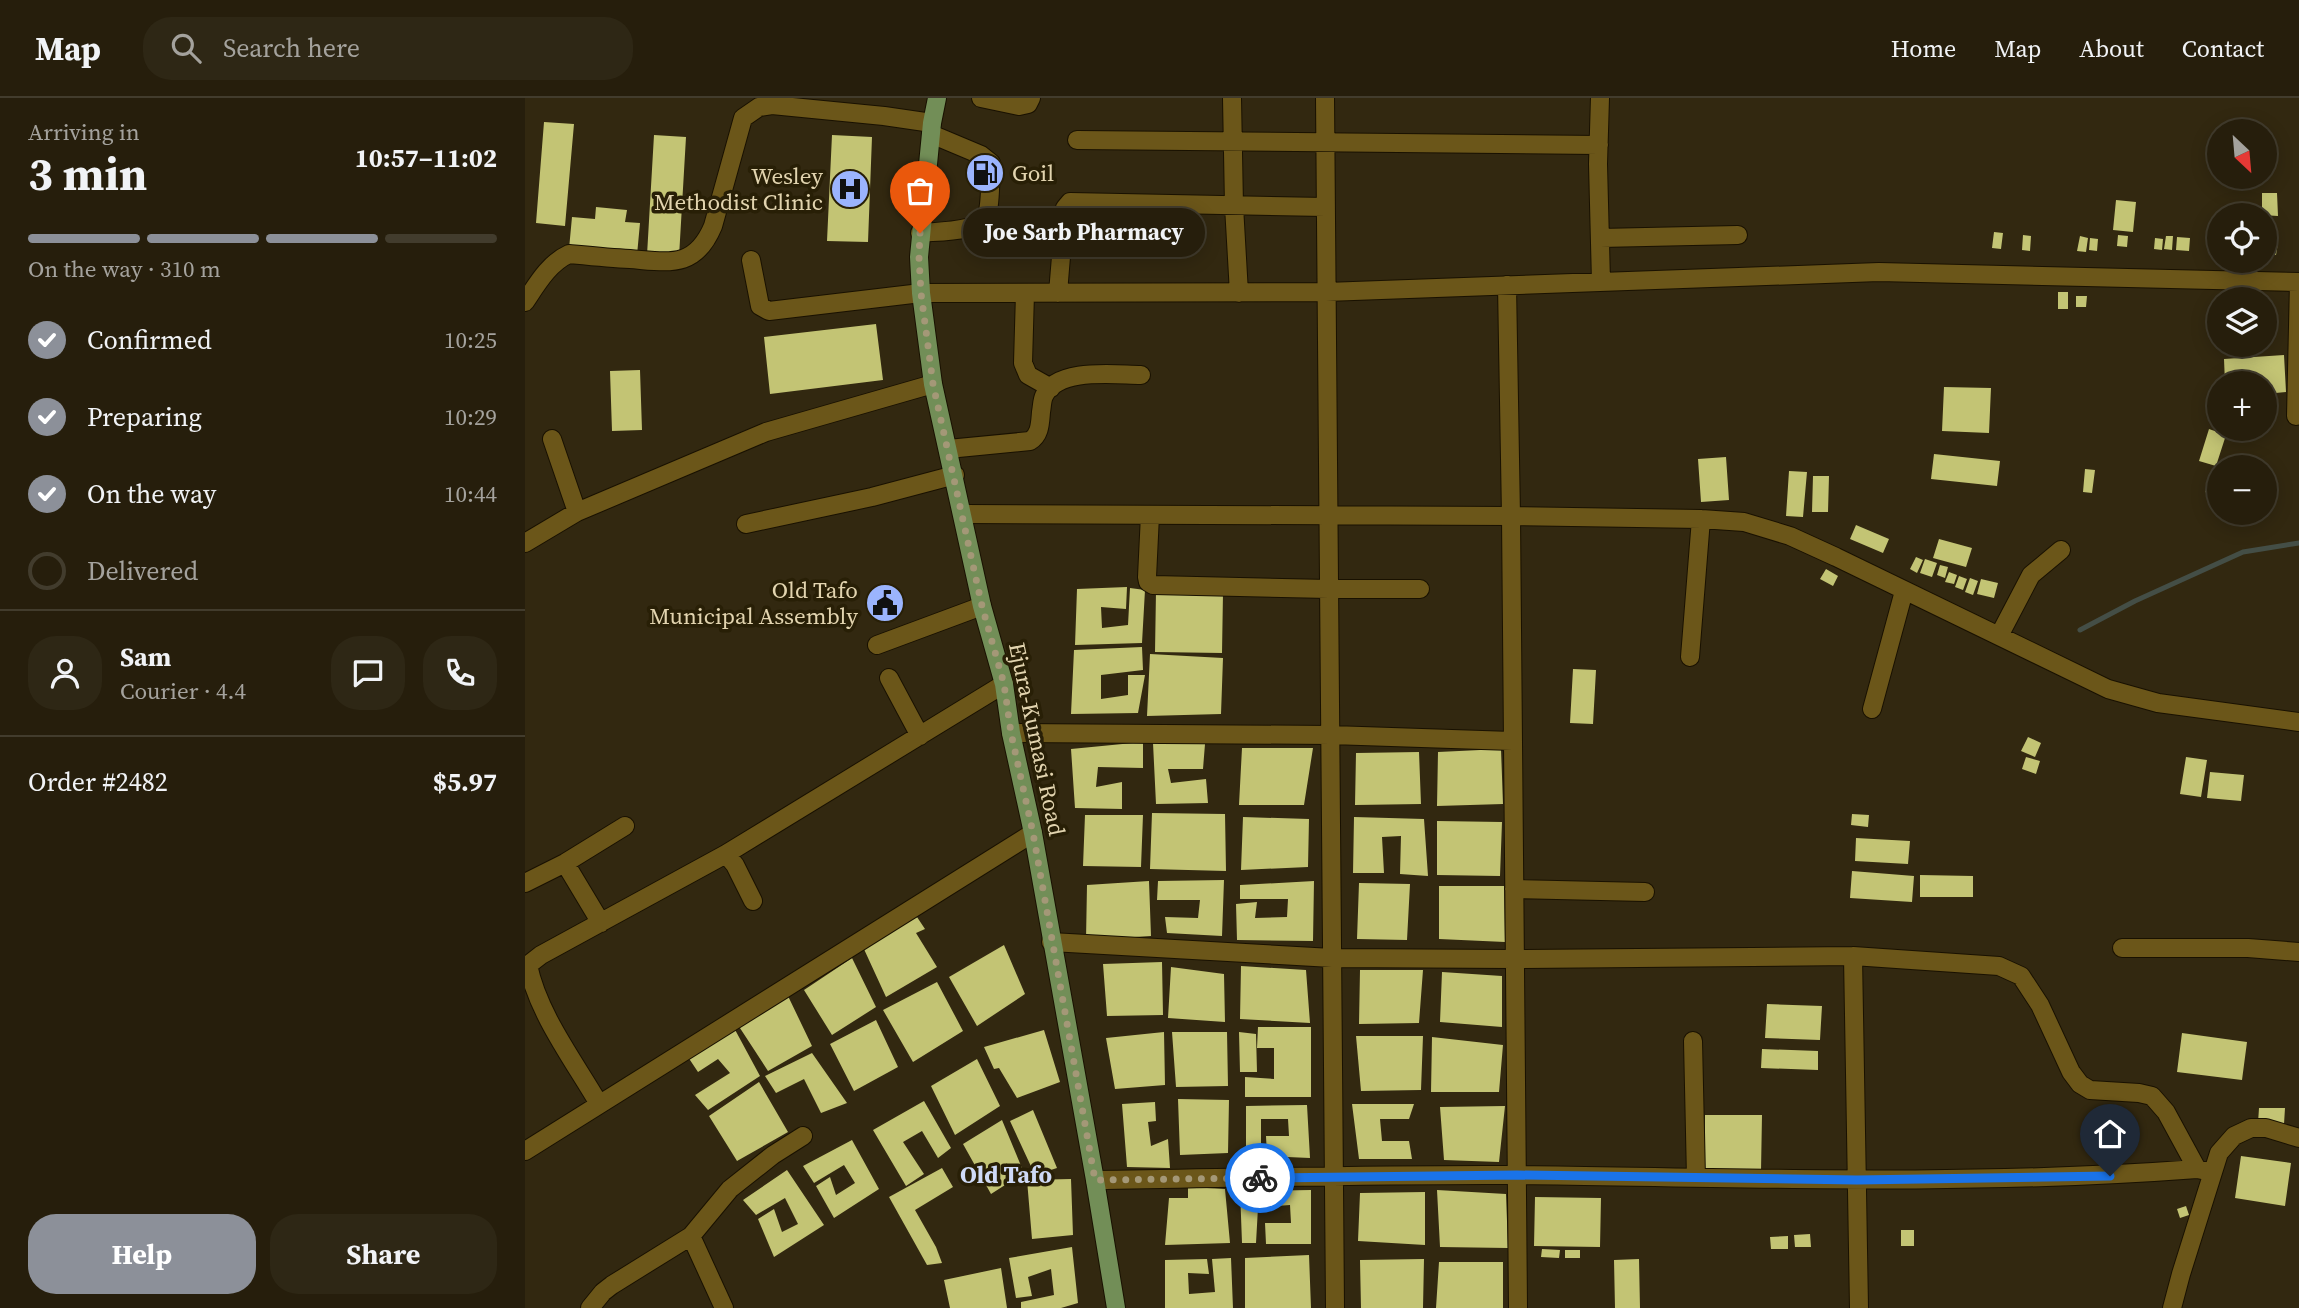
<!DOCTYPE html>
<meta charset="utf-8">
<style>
:root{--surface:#261e0c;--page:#2e2715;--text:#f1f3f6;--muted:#a4a29d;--line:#423c2d;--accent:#8c9099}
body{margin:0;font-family:"Source Serif 4",serif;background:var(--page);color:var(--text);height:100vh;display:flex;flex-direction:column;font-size:26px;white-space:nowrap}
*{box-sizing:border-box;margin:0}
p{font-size:23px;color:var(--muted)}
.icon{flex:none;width:38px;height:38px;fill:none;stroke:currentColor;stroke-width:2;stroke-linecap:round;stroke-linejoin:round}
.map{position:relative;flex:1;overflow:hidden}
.details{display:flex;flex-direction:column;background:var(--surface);width:525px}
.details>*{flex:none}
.needle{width:46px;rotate:154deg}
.controls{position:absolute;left:1682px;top:21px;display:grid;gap:14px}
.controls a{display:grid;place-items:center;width:70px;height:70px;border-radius:50%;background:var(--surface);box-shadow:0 4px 18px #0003,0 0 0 2px var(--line);font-size:35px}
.pin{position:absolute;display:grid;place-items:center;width:60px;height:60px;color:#fff;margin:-72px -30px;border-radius:50% 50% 50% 0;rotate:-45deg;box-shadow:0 0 7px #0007}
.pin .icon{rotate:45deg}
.courier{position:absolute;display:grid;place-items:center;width:70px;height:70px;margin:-35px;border:5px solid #1a73e8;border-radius:50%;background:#fff;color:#222;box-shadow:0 2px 9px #0007}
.bubble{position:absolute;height:49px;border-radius:24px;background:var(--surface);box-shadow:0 4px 18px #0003,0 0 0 2px var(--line);font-size:23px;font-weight:700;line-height:49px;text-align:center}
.overview em{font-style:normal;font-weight:700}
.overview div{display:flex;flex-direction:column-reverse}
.overview{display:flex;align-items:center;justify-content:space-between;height:119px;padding:0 28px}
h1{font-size:46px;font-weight:700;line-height:52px}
.bar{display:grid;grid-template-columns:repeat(4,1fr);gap:10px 7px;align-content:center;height:84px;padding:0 28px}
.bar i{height:9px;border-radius:5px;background:var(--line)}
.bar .selected{background:var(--accent)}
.bar p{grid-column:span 4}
.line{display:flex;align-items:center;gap:18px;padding:0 28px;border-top:2px solid var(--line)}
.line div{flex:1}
.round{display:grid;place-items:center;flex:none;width:74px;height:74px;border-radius:28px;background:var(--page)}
ol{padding:0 28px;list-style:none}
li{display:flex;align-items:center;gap:21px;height:77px}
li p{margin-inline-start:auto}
li .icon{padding:7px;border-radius:50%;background:var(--accent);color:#fff;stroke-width:4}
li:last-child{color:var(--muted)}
li i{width:38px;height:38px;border:4px solid var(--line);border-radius:50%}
.button{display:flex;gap:14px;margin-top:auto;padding:14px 28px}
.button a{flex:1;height:80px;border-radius:28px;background:var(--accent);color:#fff;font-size:28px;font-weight:700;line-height:80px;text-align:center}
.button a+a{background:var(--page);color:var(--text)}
header{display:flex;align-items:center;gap:42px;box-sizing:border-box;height:98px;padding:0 35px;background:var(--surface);border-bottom:2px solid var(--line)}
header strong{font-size:33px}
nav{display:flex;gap:38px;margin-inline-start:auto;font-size:24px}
.search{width:490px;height:63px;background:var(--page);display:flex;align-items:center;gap:18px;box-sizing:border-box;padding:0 24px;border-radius:28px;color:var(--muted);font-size:26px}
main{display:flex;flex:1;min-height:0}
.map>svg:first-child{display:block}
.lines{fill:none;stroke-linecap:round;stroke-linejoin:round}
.stream{stroke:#444e46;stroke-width:5}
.building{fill:#c3c474}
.minor-casing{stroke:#191100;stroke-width:20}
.major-casing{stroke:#191100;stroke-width:20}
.minor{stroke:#6b5619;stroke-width:18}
.major{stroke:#728e57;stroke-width:18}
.done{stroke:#a49877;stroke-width:7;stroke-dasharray:0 12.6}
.route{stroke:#1a73e8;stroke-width:9}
.labels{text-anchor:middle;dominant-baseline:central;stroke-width:7;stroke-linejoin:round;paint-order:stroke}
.poi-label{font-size:23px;fill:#e2d4af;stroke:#281f06;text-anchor:end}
.street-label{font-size:23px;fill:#e2d4af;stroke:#281f06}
.neighbourhood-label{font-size:24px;font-weight:bold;fill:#cfdaf6;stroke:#281f06}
</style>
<header>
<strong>Map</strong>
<div class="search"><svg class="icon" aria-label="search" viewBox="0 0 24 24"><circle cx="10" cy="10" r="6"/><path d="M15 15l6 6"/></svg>Search here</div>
<nav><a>Home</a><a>Map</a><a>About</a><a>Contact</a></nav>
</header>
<main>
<section class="details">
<div class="overview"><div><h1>3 min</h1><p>Arriving in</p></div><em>10:57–11:02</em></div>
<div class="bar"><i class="selected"></i><i class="selected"></i><i class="selected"></i><i></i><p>On the way · 310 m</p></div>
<ol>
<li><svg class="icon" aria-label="check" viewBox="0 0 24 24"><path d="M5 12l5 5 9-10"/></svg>Confirmed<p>10:25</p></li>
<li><svg class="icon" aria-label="check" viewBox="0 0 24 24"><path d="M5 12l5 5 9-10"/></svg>Preparing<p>10:29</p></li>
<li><svg class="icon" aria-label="check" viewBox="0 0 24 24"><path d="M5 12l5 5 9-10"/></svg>On the way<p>10:44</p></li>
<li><i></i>Delivered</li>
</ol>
<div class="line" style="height:126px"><a class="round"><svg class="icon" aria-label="person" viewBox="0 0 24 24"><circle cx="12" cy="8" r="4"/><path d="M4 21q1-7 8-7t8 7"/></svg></a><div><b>Sam</b><p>Courier · 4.4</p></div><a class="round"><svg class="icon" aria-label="chat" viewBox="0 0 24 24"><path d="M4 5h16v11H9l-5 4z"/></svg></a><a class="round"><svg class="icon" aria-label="phone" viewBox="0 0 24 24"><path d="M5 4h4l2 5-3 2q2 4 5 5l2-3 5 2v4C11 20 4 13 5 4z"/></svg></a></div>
<div class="line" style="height:91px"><div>Order #2482</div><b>$5.97</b></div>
<div class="button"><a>Help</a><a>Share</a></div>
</section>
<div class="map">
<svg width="1774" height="1210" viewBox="0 0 1774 1210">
<rect width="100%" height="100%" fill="#322810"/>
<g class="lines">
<path class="stream" d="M1555,532L1610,503L1718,454L1774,445"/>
</g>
<path class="building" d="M19,24L49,26L40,128L11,125Z
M129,37L161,39L154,159L122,157Z
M307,37L347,39L343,144L302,143Z
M1737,95H1752L1753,118L1737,117Z
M1591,102L1611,104L1608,134L1588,132Z
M71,109L102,112L100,124L115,125L112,157L44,151L47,119L70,121Z
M1469,134L1478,135L1476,151L1467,150Z
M1498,137L1506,138L1505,153L1497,152Z
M1593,137L1603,138L1602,149L1592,148Z
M1555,138L1563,140L1561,154L1552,153Z
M1641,138H1648L1647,152L1639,151Z
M1652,139L1665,140L1664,153L1651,152Z
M1565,140L1573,141L1572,153L1564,152Z
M1630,140L1638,141L1637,152L1629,151Z
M1743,144L1753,145L1751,157L1741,156Z
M1533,194H1543V211H1533Z
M1551,198H1562L1561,209H1551Z
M351,226L358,282L245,296L239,239Z
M1759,257L1761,294L1740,296V285H1700L1699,261Z
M115,272L117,332L87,333L85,273Z
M1419,289L1466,290L1464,335L1417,333Z
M1684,331L1701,337L1691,368L1674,363Z
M1409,356L1475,363L1472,388L1406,381Z
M1201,359L1204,402L1176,404L1173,361Z
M1560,371L1570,372L1567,395L1558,394Z
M1264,373L1282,374L1278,419L1261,418Z
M1686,375L1694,378V399L1680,394Z
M1288,378H1304L1303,414H1287Z
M1331,427L1364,441L1358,455L1325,441Z
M1414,441L1447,450L1441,469L1408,460Z
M1391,459L1398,462L1392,475L1385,471Z
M1400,461L1412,465L1407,479L1395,475Z
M1415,467L1423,469L1420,480L1412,477Z
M1301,471L1313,478L1308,488L1295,481Z
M1424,474L1432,477L1429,486L1420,484Z
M1434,478L1442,481L1438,492L1430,489Z
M1445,480L1453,483L1448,497L1440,494Z
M1456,481L1473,485L1469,500L1452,496Z
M602,489L601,511L576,509L577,530L603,527L605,490L620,492L617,545L550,547L552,491Z
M631,493L698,495L697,555L630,554Z
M617,549L618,572L576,577V601L603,597V577H620L613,615L546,616L549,552Z
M625,556L698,560L696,616L622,618Z
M1048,571L1071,572L1068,626L1045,625Z
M1503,639L1516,645L1510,659L1496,653Z
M618,644V670L573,669L571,689L597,684V711L550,710L546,651Z
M628,645L680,646L678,671H643L646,685L681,681L683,705L631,706Z
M717,650H788L779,707H714Z
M976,651L978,706L912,708L913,654Z
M894,654L896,706L830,707L831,655Z
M1501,659L1515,663L1511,676L1497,671Z
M1661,659L1682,662L1676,699L1655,696Z
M1685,674L1719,677L1716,703L1682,700Z
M627,715L700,716L701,773L625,771Z
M1327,716L1344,717L1343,729L1326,727Z
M560,717H618L616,769L558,768Z
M718,719L784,721L783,769L716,772Z
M829,719L899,721L903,778L875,776L876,738L857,739L859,775H828Z
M912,723L977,724L975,778L912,777Z
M1331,740L1385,743L1383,766L1330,763Z
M1327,773L1389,778L1387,804L1325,800Z
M1395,777L1448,778V799H1395Z
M699,782L697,838L642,835L640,819L673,820L675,802H632L633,783Z
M624,783L626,838L561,842L562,787Z
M789,783L788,843L712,842L711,806L732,804L730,820L762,819L763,801H715V787Z
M834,785L885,786L882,842L832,841Z
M914,788H979L980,844L914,841Z
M392,819L400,831L391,835L412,869L361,899L338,849Z
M479,847L500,896L452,928L424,879Z
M327,860L351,909L307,937L279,892Z
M637,864L638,917L582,918L578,866Z
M716,868L781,872L785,925L715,921Z
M646,869L699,876L700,924L643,920Z
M835,872H898L894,925L834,926Z
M917,874L977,878V929L915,924Z
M412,884L438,933L388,964L358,912Z
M263,898L287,948L243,973L213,927Z
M1242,906L1297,908L1295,942L1240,940Z
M351,922L373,969L329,993L305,946Z
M208,928L235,978L183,1012L170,997L205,975L193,961L173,974L163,959Z
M733,929H786V999H720V979L749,981V950H732Z
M519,932L535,984L492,1000L474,970L469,971L459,949Z
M639,934L640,987L590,991L581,940Z
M647,934H702L703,988L651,989Z
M714,934L731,936L732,974H715Z
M1657,935L1722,944L1717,982L1652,974Z
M831,938H898L896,992L836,993Z
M907,939L978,947L974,994H906Z
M1237,951L1293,953V972L1236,970Z
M287,955L322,1005L296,1015L279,981L251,995L240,978Z
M452,961L475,1008L430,1037L406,988Z
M234,984L263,1034L212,1063L184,1018Z
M653,1001L704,1002L703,1055L655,1057Z
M399,1003L426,1050L413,1060L397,1033L378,1044L399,1076L381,1088L348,1032Z
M630,1004L631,1023L623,1024L626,1048L643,1041L645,1070L602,1069L597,1006Z
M827,1006H889L884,1021H855L857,1043H884L887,1061H834Z
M782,1007L785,1060L742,1058L741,1038H764L763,1021H736V1066L721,1065V1008Z
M980,1008L974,1064L919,1062L915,1009Z
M1734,1010H1760L1759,1026L1733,1025Z
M508,1012L532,1070L510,1077L485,1023Z
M1180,1017H1237L1236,1073H1179Z
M477,1022L499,1075L466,1096L438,1046Z
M327,1042L354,1091L309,1120L291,1088L305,1079L311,1097L330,1085L319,1067L289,1085L278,1068Z
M1716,1058L1766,1065L1760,1108L1710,1100Z
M417,1070L428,1089L390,1112L411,1149L417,1165L402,1167L364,1099Z
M262,1072L299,1127L249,1159L233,1121L249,1111L257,1134L273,1126L260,1100L231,1117L218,1102Z
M546,1081L548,1137L507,1141L502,1082Z
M663,1089L700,1091L705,1145L640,1147L644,1100H663Z
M715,1091L734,1092L731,1145H717Z
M786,1092V1146H741L740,1125H766L765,1107L737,1109V1093Z
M912,1092L981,1096L983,1150L915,1149Z
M900,1094V1147L833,1143L835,1095Z
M1010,1099L1076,1100L1075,1149L1009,1148Z
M1661,1108L1664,1117L1655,1120L1652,1111Z
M1376,1132H1389V1148H1376Z
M1285,1136L1286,1149H1270L1269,1137Z
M1263,1138V1151H1246L1245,1139Z
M547,1149L553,1205L536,1210H496V1204L529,1197L526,1171L503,1179L507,1198L491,1200L484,1160Z
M1017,1151L1035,1152L1034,1160L1016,1159Z
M1040,1152H1055V1160H1040Z
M784,1157L786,1210H720V1160Z
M706,1160L708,1210H640V1162L682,1161L684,1176L663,1175L664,1196L690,1194L687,1161Z
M899,1161L898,1210H836L835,1162Z
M1114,1161L1115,1210H1090L1089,1162Z
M914,1164H978V1210H911Z
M476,1170L482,1210H425L419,1182Z"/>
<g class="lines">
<defs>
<path id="minor" d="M456,0L494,8L503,6L506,0
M707,0L709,108L714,195
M800,0L810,1210
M1075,0L1073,66L1076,184
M552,42L1074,47
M395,135C412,133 456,135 462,116C466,106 465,77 466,65L456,57L406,36
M1075,140L1213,137
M226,162L235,208L244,213L396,195L801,194L1354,174L1774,184
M982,187L986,418L993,1210
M500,195L498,265L503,277L526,290
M533,195L540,110L545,104L800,109
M0,204C12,186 24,165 44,156C65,158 85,160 105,161C144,164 170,171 188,128L218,20L234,9L247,7L359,18L407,25
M1771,318L1774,184
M27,341L52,414
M423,351L505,343C515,337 515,326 516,314C517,309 517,302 519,298C533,269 590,277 616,277
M439,416L986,418L1176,421L1219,424L1265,438L1311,459L1583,591L1633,605L1774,624
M625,417L622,479L623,484L628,487L804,491H895
M221,426L347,399L430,377
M0,445L52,414L241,334L408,286
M1474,538L1506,477L1536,452
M352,547L457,508
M1165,559L1176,421
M364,580L395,638
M1347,611L1379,493
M486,635L806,637L987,643
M201,756L479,586
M40,765L76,825
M0,785L40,765L100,728
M989,791L1120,794
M526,844L807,860L989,861L1328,858L1474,868L1496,878L1515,907L1546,974L1555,986L1565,992L1614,995L1627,998L1641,1014L1672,1071
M1597,850H1723L1774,854
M1328,858L1334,1210
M1168,943L1171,1080
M74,1006C49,963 13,916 3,867L16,857L201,756L210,767L228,803
M0,1053L508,735
M570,1082C712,1080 855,1076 997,1077C1222,1080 1447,1088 1672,1071L1687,1074
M166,1138L205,1091L248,1057L278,1038
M65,1210L78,1194L87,1187L166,1138L199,1210
M1647,1210L1656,1176L1694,1055L1709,1038L1726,1030H1741L1774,1040"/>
<path id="major" d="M412,0L407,25L394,159L396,195L408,286L457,508L479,586L486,635L508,735L570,1082L591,1210"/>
</defs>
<use href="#minor" class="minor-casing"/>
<use href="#major" class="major-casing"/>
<use href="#minor" class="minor"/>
<use href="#major" class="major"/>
</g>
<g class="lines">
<path class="done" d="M395,135L394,159L396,195L408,286L457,508L479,586L486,635L508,735L570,1082L735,1080"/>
<path class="route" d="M735,1080L992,1077L1332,1082L1585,1078"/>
</g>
<defs>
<symbol id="fuel-disc" viewBox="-11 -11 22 22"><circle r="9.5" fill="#9bb4fd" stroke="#281f06"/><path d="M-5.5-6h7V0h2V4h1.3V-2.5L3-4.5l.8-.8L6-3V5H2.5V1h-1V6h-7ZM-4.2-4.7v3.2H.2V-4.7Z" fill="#111"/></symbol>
<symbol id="hospital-disc" viewBox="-11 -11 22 22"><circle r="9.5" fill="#9bb4fd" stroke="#281f06"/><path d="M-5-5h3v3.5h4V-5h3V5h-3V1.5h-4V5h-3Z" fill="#111"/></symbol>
<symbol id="civic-disc" viewBox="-11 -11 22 22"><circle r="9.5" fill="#9bb4fd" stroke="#281f06"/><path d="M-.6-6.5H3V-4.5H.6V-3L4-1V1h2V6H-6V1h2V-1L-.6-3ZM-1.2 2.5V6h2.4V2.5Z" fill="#111"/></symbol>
</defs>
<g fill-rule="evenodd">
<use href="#fuel-disc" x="438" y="53" width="44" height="44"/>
<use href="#hospital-disc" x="303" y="69" width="44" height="44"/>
<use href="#civic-disc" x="338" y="483" width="44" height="44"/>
</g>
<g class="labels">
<g class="poi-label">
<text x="487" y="75" text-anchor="start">Goil</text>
<text x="298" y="78">Wesley<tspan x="298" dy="26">Methodist Clinic</tspan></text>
<text x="333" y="492">Old Tafo<tspan x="333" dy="26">Municipal Assembly</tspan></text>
</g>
<g class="street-label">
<text transform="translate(512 641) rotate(78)">Ejura-Kumasi Road</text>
</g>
<g class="neighbourhood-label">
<text x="481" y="1076">Old Tafo</text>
</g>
</g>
</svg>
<div class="controls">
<a><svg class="needle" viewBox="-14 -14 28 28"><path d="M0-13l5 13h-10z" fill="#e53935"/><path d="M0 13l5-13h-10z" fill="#a4a29d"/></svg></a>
<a><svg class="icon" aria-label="locate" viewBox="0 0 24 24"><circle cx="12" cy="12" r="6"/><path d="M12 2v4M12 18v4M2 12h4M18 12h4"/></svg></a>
<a><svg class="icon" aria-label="layers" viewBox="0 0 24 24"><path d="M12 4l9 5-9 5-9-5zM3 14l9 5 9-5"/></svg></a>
<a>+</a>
<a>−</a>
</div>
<div class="pin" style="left:395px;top:135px;background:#ea580c"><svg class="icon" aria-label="bag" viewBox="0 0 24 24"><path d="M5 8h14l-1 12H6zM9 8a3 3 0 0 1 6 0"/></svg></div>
<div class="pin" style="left:1585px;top:1078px;background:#1f2937"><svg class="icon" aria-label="home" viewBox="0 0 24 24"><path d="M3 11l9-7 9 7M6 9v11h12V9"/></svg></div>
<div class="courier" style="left:735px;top:1080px"><svg class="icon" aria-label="bike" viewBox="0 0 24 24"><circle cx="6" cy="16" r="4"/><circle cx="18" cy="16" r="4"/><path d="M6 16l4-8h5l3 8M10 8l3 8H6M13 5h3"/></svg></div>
<div class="bubble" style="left:438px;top:110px;width:242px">Joe Sarb Pharmacy</div>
</div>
</main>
